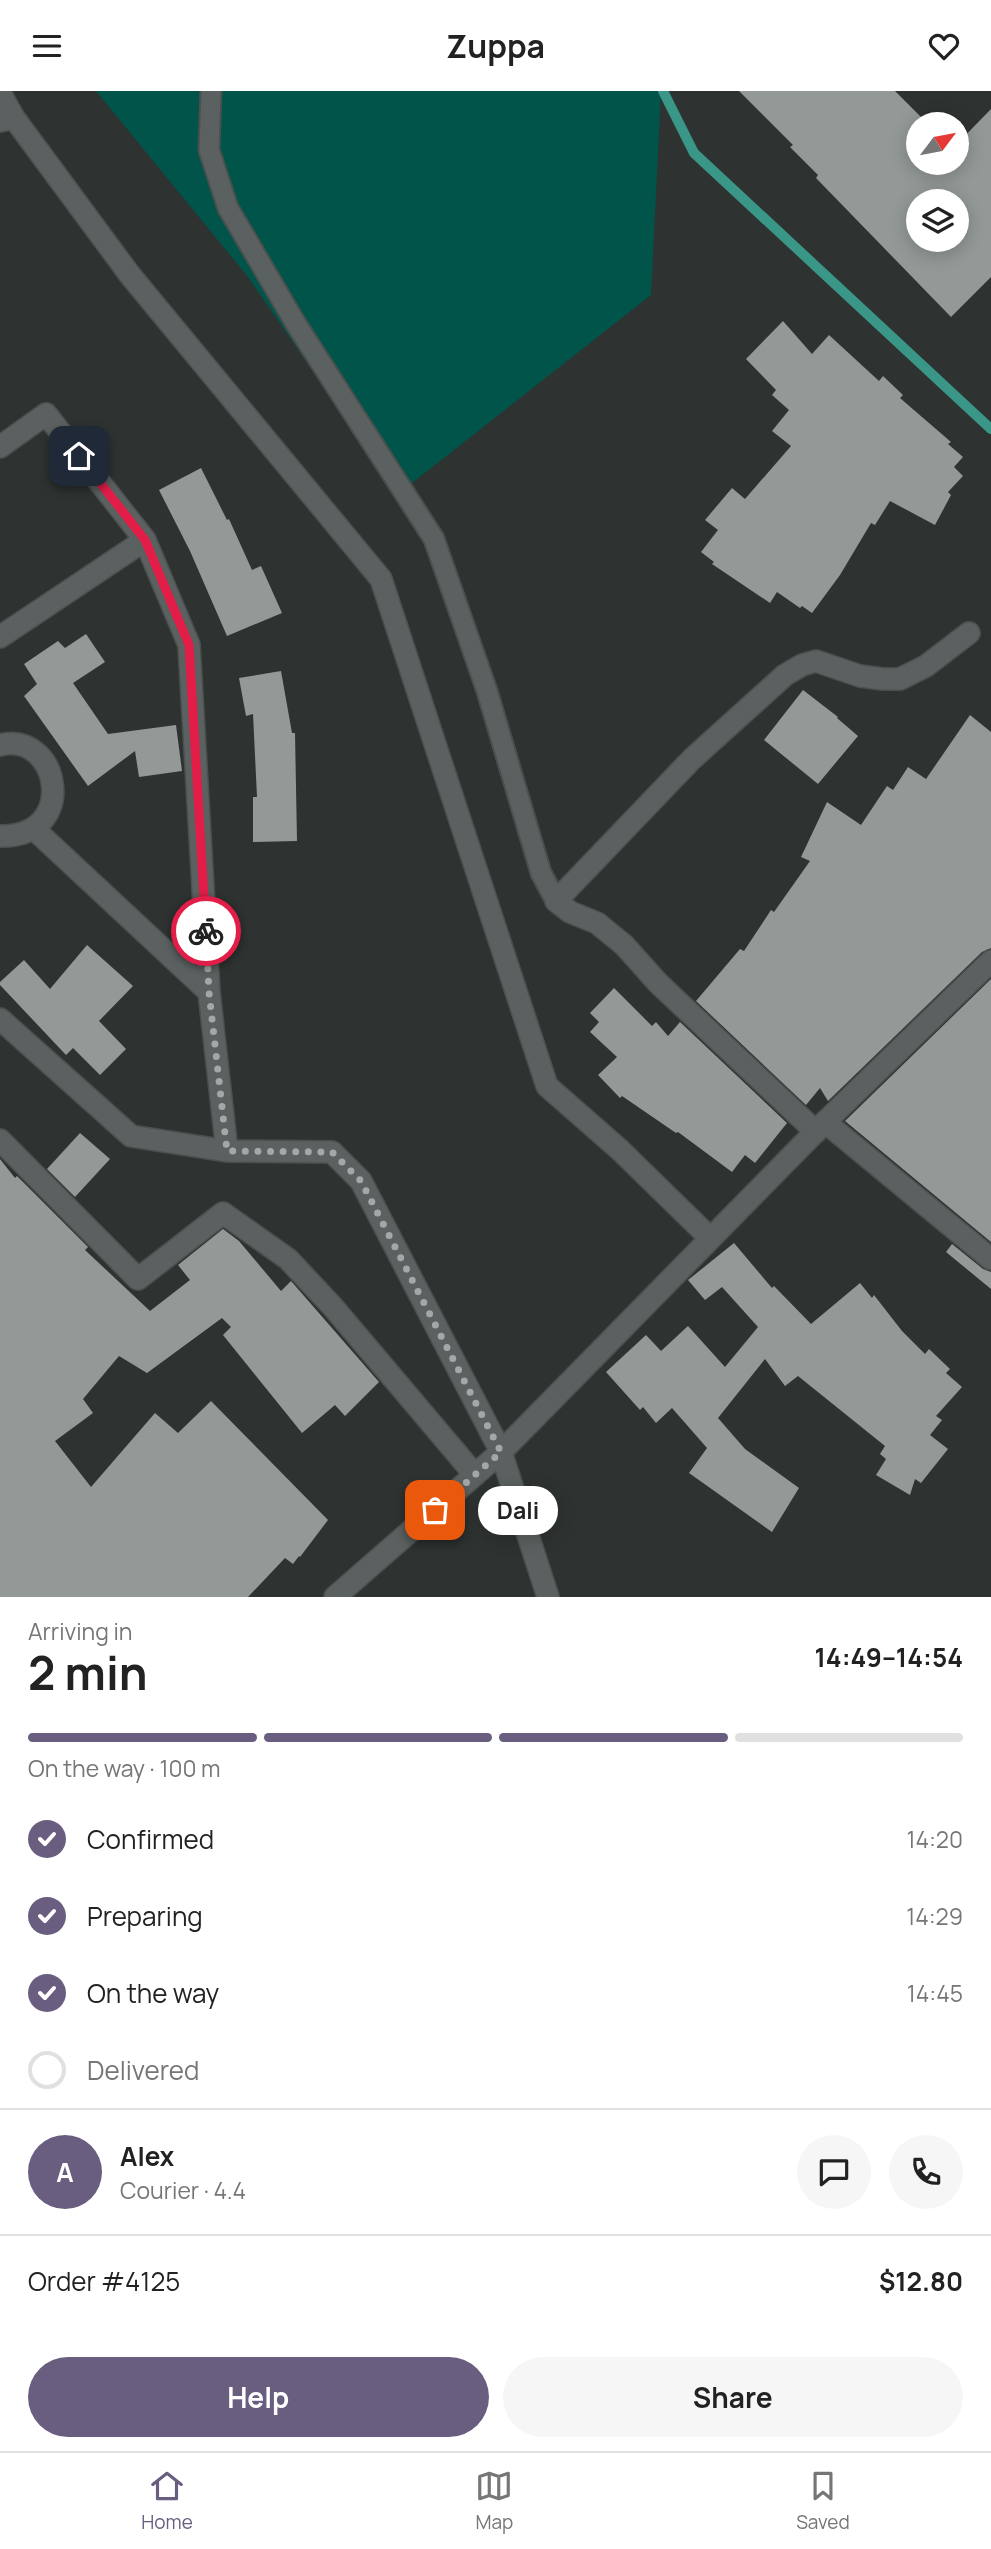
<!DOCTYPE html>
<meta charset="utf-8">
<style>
:root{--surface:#fff;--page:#f6f6f6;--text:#222;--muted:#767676;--line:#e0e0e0;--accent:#6a5e80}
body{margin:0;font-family:Manrope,sans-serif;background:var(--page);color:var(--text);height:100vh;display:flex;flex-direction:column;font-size:26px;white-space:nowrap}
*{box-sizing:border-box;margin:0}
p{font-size:23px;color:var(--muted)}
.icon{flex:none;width:38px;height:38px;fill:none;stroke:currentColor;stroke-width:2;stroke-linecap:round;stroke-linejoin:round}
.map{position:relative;height:1506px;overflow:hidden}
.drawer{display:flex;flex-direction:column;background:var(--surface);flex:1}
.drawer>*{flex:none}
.needle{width:46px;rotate:58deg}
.buttons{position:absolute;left:906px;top:21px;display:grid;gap:14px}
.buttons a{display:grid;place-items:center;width:63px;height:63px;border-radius:50%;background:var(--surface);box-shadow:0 4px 18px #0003;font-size:35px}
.pin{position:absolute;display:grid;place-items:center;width:60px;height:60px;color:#fff;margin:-30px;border-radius:14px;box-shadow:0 4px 10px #0006}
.courier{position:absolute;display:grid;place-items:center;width:70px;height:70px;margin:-35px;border:5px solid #e11d48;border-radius:50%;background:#fff;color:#222;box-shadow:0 2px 9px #0007}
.bubble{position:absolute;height:49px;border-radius:24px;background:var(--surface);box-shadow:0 4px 18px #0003;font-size:23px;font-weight:700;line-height:49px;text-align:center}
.headline em{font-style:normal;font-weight:700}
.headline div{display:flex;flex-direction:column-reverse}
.headline{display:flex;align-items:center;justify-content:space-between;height:119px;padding:0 28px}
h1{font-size:46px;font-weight:700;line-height:52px}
.bar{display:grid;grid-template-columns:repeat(4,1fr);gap:10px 7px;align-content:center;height:84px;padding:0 28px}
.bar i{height:9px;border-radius:5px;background:var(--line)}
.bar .active{background:var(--accent)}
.bar p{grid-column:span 4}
.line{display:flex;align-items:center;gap:18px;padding:0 28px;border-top:2px solid var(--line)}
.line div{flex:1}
.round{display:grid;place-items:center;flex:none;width:74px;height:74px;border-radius:37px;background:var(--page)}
ol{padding:0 28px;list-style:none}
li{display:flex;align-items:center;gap:21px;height:77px}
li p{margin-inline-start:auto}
li .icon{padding:7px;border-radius:50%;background:var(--accent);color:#fff;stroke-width:4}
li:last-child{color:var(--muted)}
li i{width:38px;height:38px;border:4px solid var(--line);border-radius:50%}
.action{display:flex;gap:14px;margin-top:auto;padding:14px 28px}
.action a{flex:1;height:80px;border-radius:42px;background:var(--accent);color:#fff;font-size:28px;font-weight:700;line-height:80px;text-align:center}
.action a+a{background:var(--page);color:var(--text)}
header{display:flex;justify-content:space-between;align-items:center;height:91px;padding:0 28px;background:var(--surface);font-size:32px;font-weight:700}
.menu{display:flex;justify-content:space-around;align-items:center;height:98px;border-top:2px solid var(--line);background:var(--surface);font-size:19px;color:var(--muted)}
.menu a{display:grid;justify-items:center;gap:4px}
.menu .active{color:var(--accent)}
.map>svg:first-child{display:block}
.green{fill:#015449}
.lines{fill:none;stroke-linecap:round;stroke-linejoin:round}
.stream{stroke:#3a9686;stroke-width:10}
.building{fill:#939997;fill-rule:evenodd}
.lane-casing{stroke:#4b504f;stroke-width:23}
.street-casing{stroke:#4b504f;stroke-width:24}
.secondary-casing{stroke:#4b504f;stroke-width:24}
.lane{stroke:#5b6160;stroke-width:19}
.street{stroke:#5b6160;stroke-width:21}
.secondary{stroke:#5b6160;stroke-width:21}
.done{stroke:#a4a7a7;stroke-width:7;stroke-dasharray:0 12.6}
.route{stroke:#e11d48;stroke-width:9}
</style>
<header><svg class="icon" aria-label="menu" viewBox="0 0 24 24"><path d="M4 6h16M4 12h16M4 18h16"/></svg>Zuppa<svg class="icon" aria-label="heart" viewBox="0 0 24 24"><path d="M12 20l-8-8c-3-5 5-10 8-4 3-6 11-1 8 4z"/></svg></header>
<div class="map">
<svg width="991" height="1506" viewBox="0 0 991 1506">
<rect width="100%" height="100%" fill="#2e3332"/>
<path class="green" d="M96,0H661L651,204L398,403L248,186Z"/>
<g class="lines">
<path class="stream" d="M663,0L694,62L991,338"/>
</g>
<path class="building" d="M739,0H895L928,33H919V72H957V53L991,18V186L951,226L816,87L818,84L790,56L793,54ZM919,110H957V149H919Z
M783,230L812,263L829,244L879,290L883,285L903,304L900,307L951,351L948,353L963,366L954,376L963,385L948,401L951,404L935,434L890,410L875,434L871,432L840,484L812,522L802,515L800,517L777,501L770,512L712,473L714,471L701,461L718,439L705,429L732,397L745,408L791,355L772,340L789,319L772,304L776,299L746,268Z
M201,377L227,429L229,428L252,479L261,475L282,522L227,545L190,460L159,399Z
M86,543L105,571L73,592L108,643L176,634L182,680L139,686L135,660L88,695L24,605L37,593L24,573L58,550L65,557Z
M281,580L292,642H295L297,750L253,751V706H257L253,623L246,625L239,587Z
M803,599L838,626L837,627L858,645L818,693L764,649Z
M970,624L991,641V857L982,861L828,1010L820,997L806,1014L696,910L740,858L744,860L771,819L774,821L810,770L801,766L827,711L861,734L887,695L893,699L908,676L926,688Z
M87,854L133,895L99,930L126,958L100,984L73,957L66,964L0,894V891L24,869L50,898Z
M991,888V1151L845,1030Z
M614,897L652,935L656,931L668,945L680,931L787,1032L755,1072L745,1064L732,1081L678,1041L676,1042L622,1005L620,1007L598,984L617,966L590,941L599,931L590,922Z
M80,1042L110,1068L75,1106L47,1078Z
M0,1068L15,1087L17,1085L88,1156L85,1159L150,1220L190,1189L178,1174L223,1138L239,1150L281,1200L291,1190L379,1291L345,1325L335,1314L302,1342L223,1244L231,1236L222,1227L147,1282L119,1265L83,1308L93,1322L55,1350L91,1396L155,1322L178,1342L211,1310L328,1429L300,1466L299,1465L293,1473L285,1467L248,1506H0Z
M734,1152L772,1197L774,1195L811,1233L860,1192L872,1207L874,1204L902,1240L925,1263L929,1258L950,1278L946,1282L962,1296L936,1325L942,1329L930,1344L948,1358L921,1392L915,1388L910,1404L876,1384L886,1368L880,1363L885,1355L798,1285L785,1295L765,1268L718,1327L745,1358L799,1397L772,1441L689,1382L707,1357L672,1317L656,1332L643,1316L640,1319L606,1281L646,1244L661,1260L688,1235L725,1276L758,1236L722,1196L705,1209L688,1189Z
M952,1153L983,1178L991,1181V1198L946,1161Z"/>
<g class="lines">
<defs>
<path id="lane" d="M211,0L209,59L228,117L296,233L434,448L487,600L541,782L556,810"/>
<path id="street" d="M0,2L14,27
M0,30L14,27L130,184L381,488L547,995L620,1059L710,1147
M0,356L46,323L145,449L189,554L209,901L227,1060
M0,546L145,449
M0,654C60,639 80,747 0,745
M34,738L209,901
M0,928L131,1045L227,1060L332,1061L361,1090L501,1361L335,1506
M825,1031L991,1168
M816,1041L658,892L624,854L597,832L570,821L556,810L692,668L785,584L802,574L816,570L860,585L883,588H900L926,575L969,542
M0,1049L138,1188L223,1122L288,1168L333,1216L475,1384"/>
<path id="secondary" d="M548,1506L501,1361L825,1031L991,870"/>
</defs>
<use href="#lane" class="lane-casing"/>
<use href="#street" class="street-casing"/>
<use href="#secondary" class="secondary-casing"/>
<use href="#lane" class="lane"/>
<use href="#street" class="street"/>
<use href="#secondary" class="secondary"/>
</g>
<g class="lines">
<path class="done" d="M206,840L209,901L227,1060L332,1061L361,1090L501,1361L435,1419"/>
<path class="route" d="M79,365L145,449L189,554L206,840"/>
</g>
</svg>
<div class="buttons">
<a><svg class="needle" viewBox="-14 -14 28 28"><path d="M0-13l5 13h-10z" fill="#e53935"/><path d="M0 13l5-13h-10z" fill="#767676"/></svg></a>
<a><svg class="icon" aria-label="layers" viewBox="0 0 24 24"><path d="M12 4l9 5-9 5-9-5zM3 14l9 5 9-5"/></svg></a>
</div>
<div class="pin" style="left:435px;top:1419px;background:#ea580c"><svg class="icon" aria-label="bag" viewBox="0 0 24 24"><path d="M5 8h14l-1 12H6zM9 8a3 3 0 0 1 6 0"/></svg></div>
<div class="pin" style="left:79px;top:365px;background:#1f2937"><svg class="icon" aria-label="home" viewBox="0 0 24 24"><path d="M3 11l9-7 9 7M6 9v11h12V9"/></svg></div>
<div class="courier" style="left:206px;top:840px"><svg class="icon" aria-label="bike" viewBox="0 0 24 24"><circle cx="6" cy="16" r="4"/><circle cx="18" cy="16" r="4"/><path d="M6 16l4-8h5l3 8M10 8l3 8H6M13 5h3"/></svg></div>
<div class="bubble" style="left:478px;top:1395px;width:80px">Dali</div>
</div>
<section class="drawer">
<div class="headline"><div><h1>2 min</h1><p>Arriving in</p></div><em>14:49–14:54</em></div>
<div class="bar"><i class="active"></i><i class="active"></i><i class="active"></i><i></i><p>On the way · 100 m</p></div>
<ol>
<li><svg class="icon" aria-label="check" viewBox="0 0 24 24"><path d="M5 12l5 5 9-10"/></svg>Confirmed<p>14:20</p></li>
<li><svg class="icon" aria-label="check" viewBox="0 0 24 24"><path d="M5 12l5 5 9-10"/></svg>Preparing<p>14:29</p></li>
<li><svg class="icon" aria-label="check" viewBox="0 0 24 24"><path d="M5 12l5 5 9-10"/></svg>On the way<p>14:45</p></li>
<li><i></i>Delivered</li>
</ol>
<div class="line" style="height:126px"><b class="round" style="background:var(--accent);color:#fff">A</b><div><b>Alex</b><p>Courier · 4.4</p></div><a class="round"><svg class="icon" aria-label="chat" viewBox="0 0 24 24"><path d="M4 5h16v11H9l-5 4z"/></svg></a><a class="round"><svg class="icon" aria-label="phone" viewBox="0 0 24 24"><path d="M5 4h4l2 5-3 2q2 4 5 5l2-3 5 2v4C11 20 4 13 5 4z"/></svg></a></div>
<div class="line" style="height:91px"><div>Order #4125</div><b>$12.80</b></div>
<div class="action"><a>Help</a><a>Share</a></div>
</section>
<nav class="menu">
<a class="active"><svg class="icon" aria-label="home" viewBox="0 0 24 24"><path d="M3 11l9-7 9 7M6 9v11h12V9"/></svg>Home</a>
<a><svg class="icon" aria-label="map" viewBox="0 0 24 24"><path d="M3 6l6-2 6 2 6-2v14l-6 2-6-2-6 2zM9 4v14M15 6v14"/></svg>Map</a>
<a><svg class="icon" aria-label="saved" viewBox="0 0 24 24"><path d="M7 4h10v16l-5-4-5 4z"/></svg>Saved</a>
</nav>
